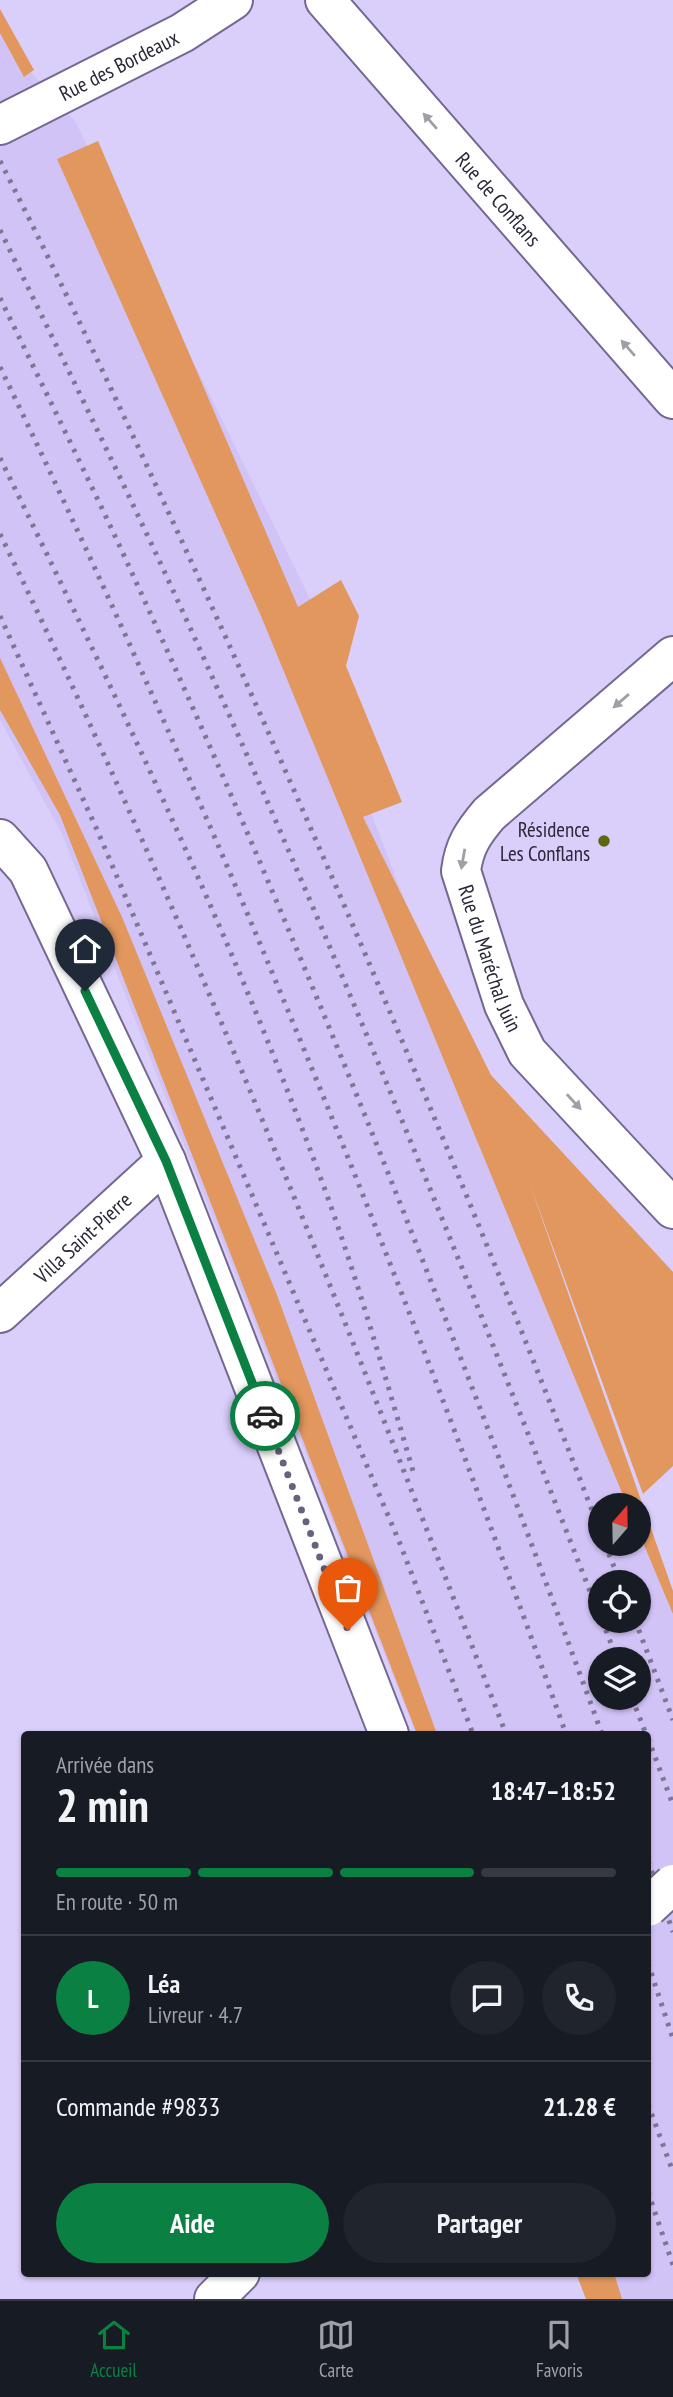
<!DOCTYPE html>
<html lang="fr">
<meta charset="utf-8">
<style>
:root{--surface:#171b24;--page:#20242c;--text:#f1f3f6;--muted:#9ea1a6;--line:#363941;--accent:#0b8043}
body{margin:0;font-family:"PT Sans Narrow",sans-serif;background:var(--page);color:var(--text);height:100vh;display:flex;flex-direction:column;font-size:26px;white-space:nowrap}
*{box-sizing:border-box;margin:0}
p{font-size:23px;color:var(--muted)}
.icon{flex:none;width:38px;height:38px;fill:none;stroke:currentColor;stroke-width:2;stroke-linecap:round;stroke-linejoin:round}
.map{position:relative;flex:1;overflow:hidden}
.panel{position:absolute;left:21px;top:1731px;width:630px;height:546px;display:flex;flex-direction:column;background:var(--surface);border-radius:7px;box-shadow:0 2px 5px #0004}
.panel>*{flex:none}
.needle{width:46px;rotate:20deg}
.buttons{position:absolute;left:588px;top:1493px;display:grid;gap:14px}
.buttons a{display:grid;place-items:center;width:63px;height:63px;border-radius:50%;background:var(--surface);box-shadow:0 2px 5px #0004;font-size:35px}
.pin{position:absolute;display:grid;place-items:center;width:60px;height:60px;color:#fff;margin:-72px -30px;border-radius:50% 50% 50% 0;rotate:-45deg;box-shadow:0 0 7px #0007}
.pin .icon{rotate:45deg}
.courier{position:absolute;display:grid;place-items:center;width:70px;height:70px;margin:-35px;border:5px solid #0b8043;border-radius:50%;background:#fff;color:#222;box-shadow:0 2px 9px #0007}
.headline em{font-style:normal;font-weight:700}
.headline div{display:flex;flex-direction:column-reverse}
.headline{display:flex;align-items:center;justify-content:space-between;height:119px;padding:0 35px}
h1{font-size:46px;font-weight:700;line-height:52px}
.bar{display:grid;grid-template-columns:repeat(4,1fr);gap:10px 7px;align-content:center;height:84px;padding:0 35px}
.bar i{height:9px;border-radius:5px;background:var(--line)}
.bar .selected{background:var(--accent)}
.bar p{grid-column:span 4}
.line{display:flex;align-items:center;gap:18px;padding:0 35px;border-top:2px solid var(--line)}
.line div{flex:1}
.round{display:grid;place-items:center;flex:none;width:74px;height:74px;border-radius:37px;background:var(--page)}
.action{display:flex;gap:14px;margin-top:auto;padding:14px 35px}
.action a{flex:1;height:80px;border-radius:42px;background:var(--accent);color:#fff;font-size:28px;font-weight:700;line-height:80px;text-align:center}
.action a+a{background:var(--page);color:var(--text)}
.tab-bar{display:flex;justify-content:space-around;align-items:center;height:98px;border-top:2px solid var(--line);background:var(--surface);font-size:19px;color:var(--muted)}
.tab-bar a{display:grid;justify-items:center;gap:4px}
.tab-bar .selected{color:var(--accent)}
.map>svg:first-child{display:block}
.built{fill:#d2c3f7;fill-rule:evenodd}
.green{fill:#e1975d}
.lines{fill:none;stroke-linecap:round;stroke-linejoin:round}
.minor-casing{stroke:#746890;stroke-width:42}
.tertiary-casing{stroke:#746890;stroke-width:42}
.minor{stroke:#fff;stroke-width:38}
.tertiary{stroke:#fff;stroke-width:38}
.rail{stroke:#7e7695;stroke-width:5;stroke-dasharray:3.5 7;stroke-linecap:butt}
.tertiary-bridge-casing{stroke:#746890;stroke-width:42;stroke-linecap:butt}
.tertiary-bridge{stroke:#fff;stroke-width:38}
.oneway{fill:#a09ea6}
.done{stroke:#69617d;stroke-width:7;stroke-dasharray:0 12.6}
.route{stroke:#0b8043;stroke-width:9}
.poi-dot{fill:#5c680f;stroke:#dacefb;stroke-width:2.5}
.labels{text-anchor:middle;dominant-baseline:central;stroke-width:7;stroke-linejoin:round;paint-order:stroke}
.street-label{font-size:21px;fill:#2c2739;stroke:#dacefb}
.poi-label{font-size:21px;fill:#2c2739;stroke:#dacefb;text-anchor:end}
</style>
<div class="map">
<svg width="673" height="2299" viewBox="0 0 673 2299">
<rect width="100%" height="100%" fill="#dacefb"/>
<path class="built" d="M0,26L20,60L75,121L315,609L293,626L372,815L636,1505H600V1544H639V1511L673,1600V2299H611L602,2273H648V1734H416L62,834L0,720ZM600,1582H639V1620H600ZM600,1659H639V1698H600Z"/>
<path class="green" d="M0,9L34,70L24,77L0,33Z
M98,141L298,607L341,580L359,616L346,666L402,802L363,817L491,1075L673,1272V1466L643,1494L528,1179L673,1591V1614L639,1533V1505H627L261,616L57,159Z
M0,658L122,917L277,1295L437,1734H417L60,815L0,710Z
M576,2273H614L622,2299H586Z"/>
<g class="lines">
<defs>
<g id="minor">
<path id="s1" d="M325,0L673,399"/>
<path id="s2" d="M0,125L182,33L233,0"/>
<path id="s3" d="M673,656L489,814C473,833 464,846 461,871L504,1005L527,1052L673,1209"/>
<path d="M0,839L28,870L166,1161L389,1734"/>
<path id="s4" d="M0,1313L166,1161"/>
</g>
<path id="tertiary" d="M214,2299L240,2273"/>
</defs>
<use href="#minor" class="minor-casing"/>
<use href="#tertiary" class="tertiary-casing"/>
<use href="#minor" class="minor"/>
<use href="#tertiary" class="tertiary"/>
<path class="rail" d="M0,161C67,292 129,427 191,561C337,880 474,1204 600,1531
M0,230C58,349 116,467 171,586C326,924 465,1271 600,1617
M0,298C48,397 97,495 142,595C312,967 461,1350 602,1734
M0,367C215,812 400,1269 566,1734
M0,458C117,697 233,938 324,1187C358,1281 385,1376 413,1471
M0,534C190,924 350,1329 506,1734
M0,616L98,832L401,1546L473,1734
M605,1544L620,1582
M602,1620L617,1659
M635,1620L673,1720
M632,1698L646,1734
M648,1738L673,1805
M648,1861L673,1932
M648,1963L673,2039
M648,2104L673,2172
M648,2192L673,2265"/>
<defs>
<path id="tertiary-bridge" d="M648,1907L673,1884"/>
</defs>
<use href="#tertiary-bridge" class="tertiary-bridge-casing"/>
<use href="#tertiary-bridge" class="tertiary-bridge"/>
</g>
<defs><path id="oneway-solid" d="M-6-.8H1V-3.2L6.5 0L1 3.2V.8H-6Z" transform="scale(1.75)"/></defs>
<g class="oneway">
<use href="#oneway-solid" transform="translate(430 121) rotate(-131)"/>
<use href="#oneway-solid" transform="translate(628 348) rotate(-131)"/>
<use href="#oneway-solid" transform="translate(621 701) rotate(139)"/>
<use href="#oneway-solid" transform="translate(463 859) rotate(100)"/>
<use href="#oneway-solid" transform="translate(574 1102) rotate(47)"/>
</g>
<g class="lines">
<path class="done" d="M265,1416L348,1630"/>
<path class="route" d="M85,991L166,1161L265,1416"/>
</g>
<circle class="poi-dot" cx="604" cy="841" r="7"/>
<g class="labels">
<g class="street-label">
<text stroke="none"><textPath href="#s2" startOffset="133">Rue des Bordeaux</textPath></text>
<text stroke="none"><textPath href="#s1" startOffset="264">Rue de Conflans</textPath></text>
<text stroke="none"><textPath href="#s3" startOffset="399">Rue du Maréchal Juin</textPath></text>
<text stroke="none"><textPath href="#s4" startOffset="112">Villa Saint-Pierre</textPath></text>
</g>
<g class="poi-label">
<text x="590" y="829">Résidence<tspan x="590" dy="24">Les Conflans</tspan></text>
</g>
</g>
</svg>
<div class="buttons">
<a><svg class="needle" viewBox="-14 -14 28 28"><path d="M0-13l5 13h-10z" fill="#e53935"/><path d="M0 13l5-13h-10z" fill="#9ea1a6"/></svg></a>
<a><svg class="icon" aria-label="locate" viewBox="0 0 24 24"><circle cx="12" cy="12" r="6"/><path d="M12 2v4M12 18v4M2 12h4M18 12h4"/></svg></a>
<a><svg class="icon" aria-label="layers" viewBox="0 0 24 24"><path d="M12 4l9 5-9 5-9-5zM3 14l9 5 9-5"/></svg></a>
</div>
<div class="pin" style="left:348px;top:1630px;background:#ea580c"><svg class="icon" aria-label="bag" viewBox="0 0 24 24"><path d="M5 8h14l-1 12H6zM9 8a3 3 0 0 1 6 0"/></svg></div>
<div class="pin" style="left:85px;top:991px;background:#1f2937"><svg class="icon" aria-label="home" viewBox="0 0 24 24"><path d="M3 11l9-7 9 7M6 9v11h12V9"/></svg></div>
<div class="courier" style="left:265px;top:1416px"><svg class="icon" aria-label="car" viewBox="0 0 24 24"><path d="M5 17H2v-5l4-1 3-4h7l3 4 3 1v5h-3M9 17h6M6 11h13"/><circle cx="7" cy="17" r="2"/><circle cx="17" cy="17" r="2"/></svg></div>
<section class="panel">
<div class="headline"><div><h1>2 min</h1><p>Arrivée dans</p></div><em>18:47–18:52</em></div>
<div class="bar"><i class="selected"></i><i class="selected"></i><i class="selected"></i><i></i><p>En route · 50 m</p></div>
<div class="line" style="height:126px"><b class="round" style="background:var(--accent);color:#fff">L</b><div><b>Léa</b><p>Livreur · 4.7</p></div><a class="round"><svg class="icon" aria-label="chat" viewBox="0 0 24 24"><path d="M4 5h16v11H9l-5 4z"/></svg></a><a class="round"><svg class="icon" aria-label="phone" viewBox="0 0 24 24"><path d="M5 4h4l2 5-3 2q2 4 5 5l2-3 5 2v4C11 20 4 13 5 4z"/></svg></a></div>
<div class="line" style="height:91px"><div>Commande #9833</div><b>21.28 €</b></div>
<div class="action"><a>Aide</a><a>Partager</a></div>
</section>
</div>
<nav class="tab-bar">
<a class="selected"><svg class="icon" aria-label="home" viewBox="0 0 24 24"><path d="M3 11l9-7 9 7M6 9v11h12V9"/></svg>Accueil</a>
<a><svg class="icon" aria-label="map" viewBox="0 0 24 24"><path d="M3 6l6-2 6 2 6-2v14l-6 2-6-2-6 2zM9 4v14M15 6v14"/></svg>Carte</a>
<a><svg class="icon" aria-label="saved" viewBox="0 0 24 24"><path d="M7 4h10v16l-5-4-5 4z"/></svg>Favoris</a>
</nav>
